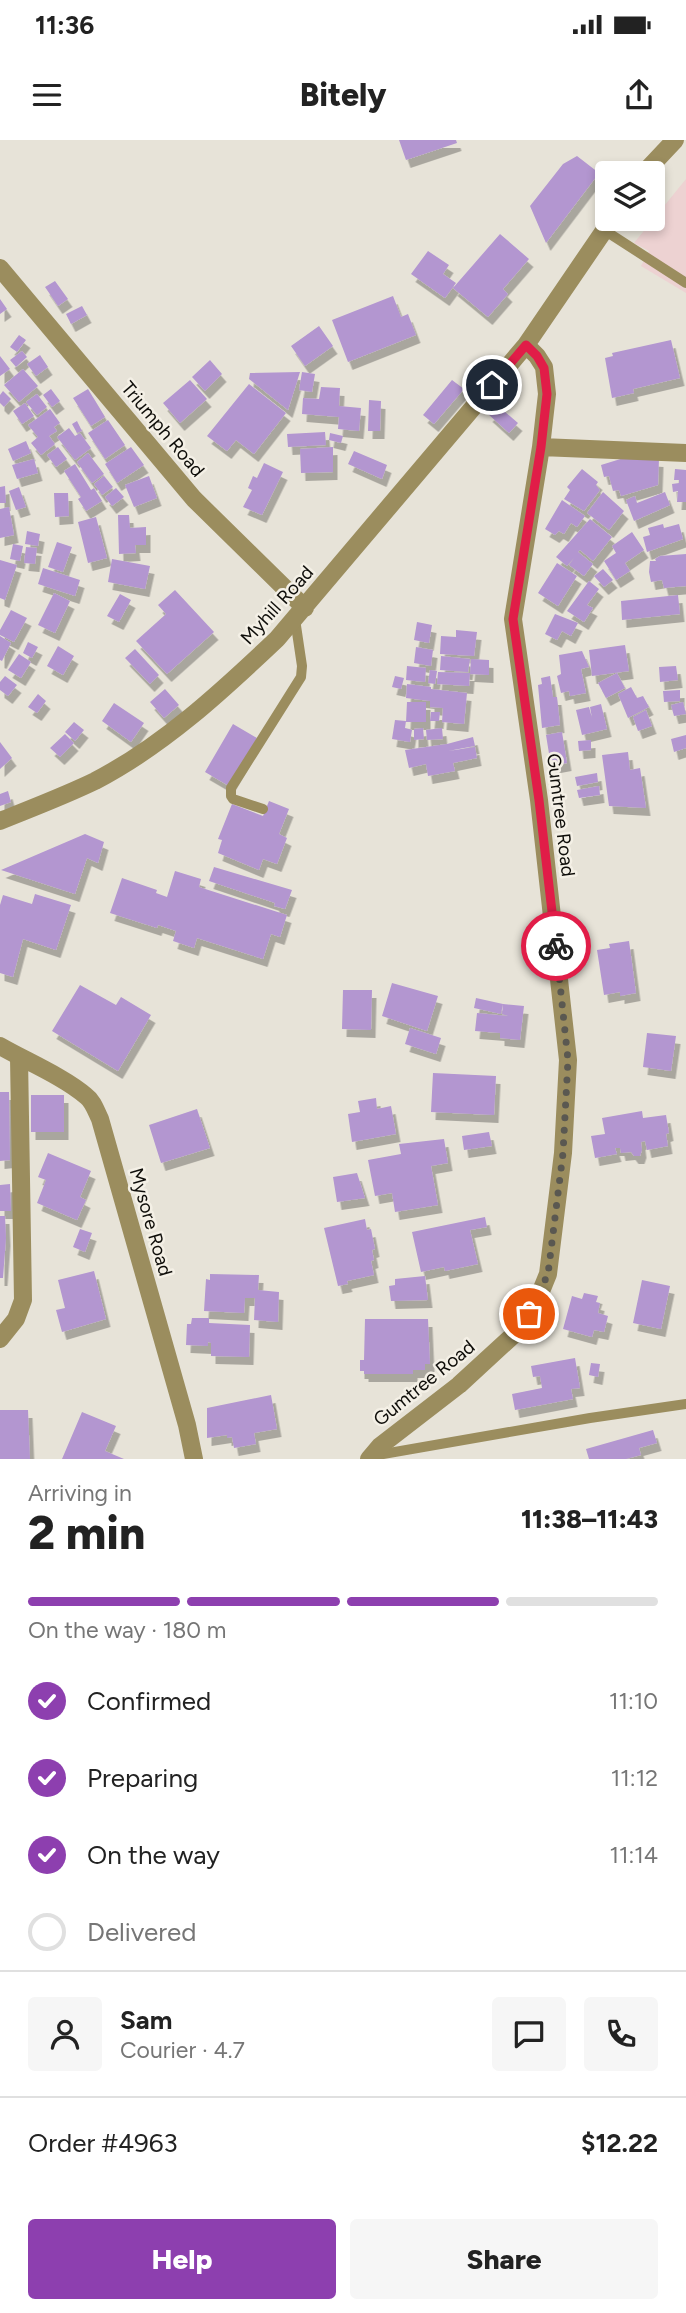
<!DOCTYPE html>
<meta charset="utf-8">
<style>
:root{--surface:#fff;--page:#f6f6f6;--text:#222;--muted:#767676;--line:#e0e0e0;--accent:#8d3faf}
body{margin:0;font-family:Figtree,sans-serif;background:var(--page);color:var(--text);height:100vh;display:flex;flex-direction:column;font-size:26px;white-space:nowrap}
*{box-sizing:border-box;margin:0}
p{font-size:23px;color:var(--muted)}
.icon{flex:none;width:38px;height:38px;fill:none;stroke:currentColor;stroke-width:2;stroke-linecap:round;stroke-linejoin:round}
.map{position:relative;height:1319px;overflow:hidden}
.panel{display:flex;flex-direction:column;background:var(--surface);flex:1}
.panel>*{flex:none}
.tools{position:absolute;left:595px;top:21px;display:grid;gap:14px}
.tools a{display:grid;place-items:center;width:70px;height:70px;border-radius:7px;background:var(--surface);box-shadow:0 4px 10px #0003;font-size:35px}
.pin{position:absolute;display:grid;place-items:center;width:60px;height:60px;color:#fff;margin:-30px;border:4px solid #fff;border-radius:50%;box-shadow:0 2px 7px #0007}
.courier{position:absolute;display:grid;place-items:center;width:70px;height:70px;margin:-35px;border:5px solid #e11d48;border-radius:50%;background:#fff;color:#222;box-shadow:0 2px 9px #0007}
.head em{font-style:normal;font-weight:800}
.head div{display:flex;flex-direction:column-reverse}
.head{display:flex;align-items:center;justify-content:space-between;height:119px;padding:0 28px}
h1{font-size:46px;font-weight:800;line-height:52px}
.bar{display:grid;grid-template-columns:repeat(4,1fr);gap:10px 7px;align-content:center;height:84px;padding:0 28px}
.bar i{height:9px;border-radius:5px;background:var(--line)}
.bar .selected{background:var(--accent)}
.bar p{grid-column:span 4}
.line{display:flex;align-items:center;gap:18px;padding:0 28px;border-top:2px solid var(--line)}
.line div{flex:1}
.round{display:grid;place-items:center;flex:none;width:74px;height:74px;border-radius:7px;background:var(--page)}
ol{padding:0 28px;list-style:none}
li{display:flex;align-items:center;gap:21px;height:77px}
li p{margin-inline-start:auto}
li .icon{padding:7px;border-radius:50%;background:var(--accent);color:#fff;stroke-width:4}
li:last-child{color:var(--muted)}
li i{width:38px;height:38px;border:4px solid var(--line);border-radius:50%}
.button{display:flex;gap:14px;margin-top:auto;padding:14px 28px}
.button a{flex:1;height:80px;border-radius:7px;background:var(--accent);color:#fff;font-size:28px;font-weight:800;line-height:80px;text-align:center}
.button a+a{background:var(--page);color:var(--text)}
.status{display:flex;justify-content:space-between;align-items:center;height:49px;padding:0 35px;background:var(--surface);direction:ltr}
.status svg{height:19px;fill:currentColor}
header{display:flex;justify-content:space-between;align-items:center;height:91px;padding:0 28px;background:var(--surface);font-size:32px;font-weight:800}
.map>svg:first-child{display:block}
.education{fill:#edd2d2}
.building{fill:#b396d0;filter:url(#shadow)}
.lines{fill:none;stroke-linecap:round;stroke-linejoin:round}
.service{stroke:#9b8d5e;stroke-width:10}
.minor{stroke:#9b8d5e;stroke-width:18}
.done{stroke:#5a5851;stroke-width:7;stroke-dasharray:0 12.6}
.route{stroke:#e11d48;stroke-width:9}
.labels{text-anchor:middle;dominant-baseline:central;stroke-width:5;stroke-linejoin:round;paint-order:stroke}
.street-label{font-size:19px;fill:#0e0d09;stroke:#f4f0e6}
</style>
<div class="status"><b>11:36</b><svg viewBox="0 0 49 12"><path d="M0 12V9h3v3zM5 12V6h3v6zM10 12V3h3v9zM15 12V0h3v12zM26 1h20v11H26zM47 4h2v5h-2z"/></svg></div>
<header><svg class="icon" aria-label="menu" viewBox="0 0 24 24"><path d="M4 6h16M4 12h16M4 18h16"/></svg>Bitely<svg class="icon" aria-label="share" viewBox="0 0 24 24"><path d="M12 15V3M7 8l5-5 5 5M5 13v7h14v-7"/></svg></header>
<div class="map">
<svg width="686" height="1319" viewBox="0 0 686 1319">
<defs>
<filter id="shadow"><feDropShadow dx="4.5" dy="8" stdDeviation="0" flood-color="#0004"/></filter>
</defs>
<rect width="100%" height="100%" fill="#e7e3d8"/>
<path class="education" d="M686,39V153L641,126L649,111L634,103Z"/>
<path class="building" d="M399,0H456L457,3L406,20Z
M577,16L599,33L546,103L530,66L563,24Z
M500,94L529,119L503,149L508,154L488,177L453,148Z
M428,111L449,125L443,134L456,143L445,158L411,134Z
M55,141L68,159L58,166L45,147Z
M393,156L401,177L408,174L416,195L348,222L332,180Z
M0,159L7,169L0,174Z
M82,166L87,175L71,184L66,174Z
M319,186L333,206L305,226L291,206Z
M19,195L26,200L17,212L10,207Z
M671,200L680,238L633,249L634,253L612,258L605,218L613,216L612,213Z
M22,211L27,217L16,227L10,220Z
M40,215L48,227L36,236L27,224Z
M0,216L10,229L0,236Z
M210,220L222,234L205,251L192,237Z
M23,229L38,246L19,262L4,245Z
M300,232L288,270L249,239L250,233Z
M302,232L315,234L312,252L299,250Z
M190,240L207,259L180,283L163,263Z
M452,240L464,249L434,284L423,275Z
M249,244L286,273L254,314L236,300L227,311L207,296Z
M321,247L340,248L339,266L361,268L359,291L338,289L339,277L302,274L303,258L319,259Z
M51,249L60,261L52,267L43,255Z
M88,249L105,277L91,286L73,258Z
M3,251L11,259L4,267L0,263V255Z
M37,254L47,267L37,275L26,262Z
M369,260L381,261L380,291H368Z
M25,263L34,276L22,284L13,271Z
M497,265L518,283L509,293L488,274Z
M50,269L60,283L54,287L57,291L49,296L55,304L41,315L31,303L38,297L28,285Z
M108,280L125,305L105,319L88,293Z
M77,281L82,291L77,293L72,284Z
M69,288L75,296L80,293L91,308L75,320L57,297Z
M325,292L326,305L288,307L287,294Z
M330,293L343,296L341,303L329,300Z
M26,301L31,313L13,321L8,309Z
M58,307L67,319L56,327L47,315Z
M131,307L144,325L117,343L105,324Z
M333,307V332L301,333L300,309Z
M354,311L387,325L382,339L348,324Z
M88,313L104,334L92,343L77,322Z
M627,317L659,319L658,345L621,356L619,350L613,351L609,336L604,337L601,325Z
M34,319L38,333L17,339L12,325Z
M264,323L283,332L262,375L243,367L252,350L248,348L253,336L257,338Z
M75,324L91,350L94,348L102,361L86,371L78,359L81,357L64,331Z
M582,329L598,342L596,345L600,350L584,371L564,359L570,350L567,347Z
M675,329L686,330V362H677L678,351L673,352L672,344L679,343V340H674Z
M104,336L113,347L102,355L94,344Z
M149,336L157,358L134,367L125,345Z
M5,346L6,363H0V347Z
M19,347L26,367L16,370L9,351Z
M116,348L124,357L112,366L105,357Z
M603,352L624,371L609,390L587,373Z
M665,352L670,365L634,381L626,360L635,356L637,363Z
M54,353H68L69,376L55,377Z
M562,360L585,376L577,387L571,383L564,394L559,391L555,395L545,389Z
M9,367L14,395L0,398V369Z
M118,375H129L130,388L146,387V405H135L136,413L119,414Z
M96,377L107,418L88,423L78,382Z
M590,379L612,397L593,421L580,410L578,412L593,424L584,436L569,425L574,418L567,426L556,417Z
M663,384L664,388L679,384L683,399L647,412L643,397L650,395L648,388Z
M27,391L40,394L38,406L25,404Z
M632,392L644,410L625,423L630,431L616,440L604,421L616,413L612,406Z
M57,402L72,407L63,432L48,427Z
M13,404L23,406L20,421L10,419Z
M26,407L37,408L35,424L24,423Z
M686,414V446L664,448L662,440L651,442L649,432L650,421H656L655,419L660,416Z
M112,419L150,426L145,449L108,442Z
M0,420L17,425L5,460L0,458Z
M557,423L577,436L558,466L538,453Z
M43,428L80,440L75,456L38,444Z
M603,429L613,440L604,447L594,436Z
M589,441L599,449L587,465L593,468L584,482L567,471Z
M175,450L214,492L167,534L136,501L166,474L158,465Z
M54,453L70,461L55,493L38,485Z
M120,454L131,460L119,482L107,476Z
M678,455L680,474L622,480L621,461Z
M11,470L27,478L14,502L0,495V490Z
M555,474L578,483L571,496L562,491L557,500L545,494Z
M417,482L432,485L429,503L414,500Z
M456,490L477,492L474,516L440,514L441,496L456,497Z
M0,496L11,503L2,521L0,520Z
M28,502L38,507L32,518L23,513Z
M625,505L629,531L592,536L589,510Z
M58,506L74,516L63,535L47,526Z
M416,507L433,510L431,526L414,523Z
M135,509L159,535L150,544L125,518Z
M582,511L589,527L581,529L586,553L570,556L569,551L561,553L557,536L561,534L559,515Z
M19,514L31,522L21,538L8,530Z
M441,516L470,519L468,532L440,530Z
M471,519L489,520V535L470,534Z
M407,526L426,528L425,542L406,540Z
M676,526L678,540L660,542L659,527Z
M430,530L437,531L435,544L428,543Z
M438,532L470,533L469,546L437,544Z
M617,533L625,548L606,558L598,543Z
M5,536L17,545L8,556L0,550V542Z
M395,536L404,538L401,549L392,547Z
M550,536L553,557H557L560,585L542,588L538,545L542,544L541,538Z
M407,544L431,547V549L467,553L464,584L442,582L443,568L430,567V561L406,558Z
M631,547L637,558L643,556L649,567L628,578L618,554Z
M165,549L179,565L164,578L150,562Z
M680,550V561L664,562L663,551Z
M38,554L46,561L37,573L28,567Z
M407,562H426V582H406Z
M683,562L686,574L674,576L671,565Z
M114,563L144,583L131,602L102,581Z
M601,564L607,589L582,595L576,570L589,567L592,578L590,567Z
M646,570L652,586L638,591L633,577Z
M431,572H440L439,581H430Z
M395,580L406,581L405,588L412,590L410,602L392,599Z
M74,582L84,590L75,601L65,592Z
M233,584L257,598L229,646L205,632Z
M423,588L424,599L414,600V589Z
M442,588L443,599L427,600L426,590Z
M562,592L567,623L551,626L546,595Z
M65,594L74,603L60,617L50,608Z
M686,595V608L674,612L671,599Z
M473,597L475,606L448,611L475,607L477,618L453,623L455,631L428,636L426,624L409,628L405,610L447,604Z
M591,600V610L579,611L578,601Z
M0,602L12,618L0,629Z
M628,612L630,630L640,628L646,668L609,666L602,615Z
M597,633L598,642L577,646L575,637Z
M599,646L600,655L579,658L577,650Z
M8,651L11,662L0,666V654Z
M269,661L289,669L279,694L287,698L277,724L263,719L259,730L218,713L222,700L218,699L232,664L263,676Z
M85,694L104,702L98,723L87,718L75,754L1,730Z
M214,727L292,750L285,769L274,766L275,763L209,741Z
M175,731L201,739L199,747L287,775L280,797L271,794L263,819L197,798L194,808L173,801L176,791L158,785L157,788L110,773L122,738L157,750L156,753L167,757Z
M35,754L71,765L56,810L23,799L13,837L0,833V765L3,755L32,764Z
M629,801L636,853L620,856V852L604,855L597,810L610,808L609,804Z
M392,843L438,856L427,891L382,876Z
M80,845L116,865L121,857L151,875L118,931L52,891Z
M343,850H372L371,890L342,889Z
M476,858L503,864L501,874L474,868Z
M503,864L524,866L520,900L500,898V893L475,891L477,873L508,876L502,874Z
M410,888L441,898L436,914L405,904Z
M647,893L676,896L671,931L643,927Z
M433,933L496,936L494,975L431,972Z
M0,952H9L10,1020L0,1021Z
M31,955H64V992H31Z
M376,958L377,969L391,966L396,994L352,1002L348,974L360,972L358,961Z
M197,969L210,1008L161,1023L149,985Z
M642,971L643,978L666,975L669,993L666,994L668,1006L647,1010L645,1001L641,1002L642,1010L640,1016H634L631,1012L621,1013L620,1008H615L617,1014L595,1018L591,996L605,994L602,978Z
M489,992L492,1006L464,1010L462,996Z
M444,999L448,1023L431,1026L438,1065L395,1072L392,1053L375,1056L368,1020L401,1014L399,1004Z
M48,1013L91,1031L80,1057L86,1060L77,1080L37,1063L46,1040L38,1037Z
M357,1033L365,1058L337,1062L333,1037Z
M10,1044L11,1071H0V1045Z
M0,1076H5L6,1098L3,1138H0Z
M485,1077L487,1087L470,1090L478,1124L445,1131L444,1127L421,1132L412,1092Z
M365,1079L367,1090L371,1089L375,1109L372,1110L374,1120L371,1121L374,1135L347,1141L348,1144L338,1146L324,1088Z
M80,1089L92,1093L85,1112L73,1107Z
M94,1131L106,1179L62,1192L56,1170L65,1168L58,1140Z
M210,1134L259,1135L258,1150L279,1152L278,1182L254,1180L255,1158H245L244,1173L204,1171L206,1139L210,1140Z
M425,1136L428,1160L391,1161L389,1146L395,1145V1139Z
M642,1140L670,1146L661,1189L633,1183Z
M584,1153L598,1156L596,1162L600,1163L598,1173L608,1176L604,1192L594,1190L592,1197L563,1189L572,1156L582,1159Z
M192,1178H209V1183L250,1185L249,1217L211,1216V1203L208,1202V1206L186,1205L187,1184H191Z
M365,1179H428L430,1224H425V1230H413V1234H364V1231H360V1220H364Z
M575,1218L580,1248L571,1249L573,1259L515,1270L512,1254L542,1248L540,1236L533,1237L531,1226Z
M591,1223L600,1224L598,1237L589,1235Z
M271,1255L277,1289L254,1293L256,1304L234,1308L232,1297L227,1298V1295L207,1298V1268Z
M0,1270H28L30,1319H0Z
M82,1272L116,1286L105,1311L124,1319H62Z
M653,1290L657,1303L639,1308L641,1315L626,1319H589L586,1309Z"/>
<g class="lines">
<path class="service" d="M604,90L686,143
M263,669L233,659L231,656V648L301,537L302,526L295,479
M372,1316L590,1278L686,1264"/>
<path class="minor" d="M644,33L675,0
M0,128L194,359L305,468
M541,307L686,313
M0,681C32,668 64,656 95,641C164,605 221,552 277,499L526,205L612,79
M0,906C26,921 64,937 86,956C93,961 96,971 100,979L187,1285L194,1319
M0,1199L16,1179L23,1160L19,917
M369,1319L380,1306L459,1245L521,1188L537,1161L548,1134L563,1013L568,920L539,660L513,479L541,307L547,254L544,227L537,216L526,205"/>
</g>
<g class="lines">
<path class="done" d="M529,1174L548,1134L563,1013L568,920L556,806"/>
<path class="route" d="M492,245L526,205L537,216L544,228L547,254L541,307L513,479L539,660L556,806"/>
</g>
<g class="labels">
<g class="street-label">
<text transform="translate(163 289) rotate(50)">Triumph Road</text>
<text transform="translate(277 465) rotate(-48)">Myhill Road</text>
<text transform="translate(561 675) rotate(83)">Gumtree Road</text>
<text transform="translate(151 1082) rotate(74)">Mysore Road</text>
<text transform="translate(424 1243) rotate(-39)">Gumtree Road</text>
</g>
</g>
</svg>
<div class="tools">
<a><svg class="icon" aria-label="layers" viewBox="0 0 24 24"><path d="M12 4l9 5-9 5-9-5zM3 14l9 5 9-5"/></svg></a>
</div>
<div class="pin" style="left:529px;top:1174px;background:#ea580c"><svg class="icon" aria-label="bag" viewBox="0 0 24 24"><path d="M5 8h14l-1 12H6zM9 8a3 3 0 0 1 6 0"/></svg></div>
<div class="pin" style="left:492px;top:245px;background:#1f2937"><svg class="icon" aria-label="home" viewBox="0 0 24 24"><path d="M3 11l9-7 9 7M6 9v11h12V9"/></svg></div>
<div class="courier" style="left:556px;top:806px"><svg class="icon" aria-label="bike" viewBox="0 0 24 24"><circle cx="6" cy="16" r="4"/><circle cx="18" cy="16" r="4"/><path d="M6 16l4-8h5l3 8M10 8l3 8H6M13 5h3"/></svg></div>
</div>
<section class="panel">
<div class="head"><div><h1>2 min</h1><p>Arriving in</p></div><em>11:38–11:43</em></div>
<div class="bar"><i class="selected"></i><i class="selected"></i><i class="selected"></i><i></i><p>On the way · 180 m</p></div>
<ol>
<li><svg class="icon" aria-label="check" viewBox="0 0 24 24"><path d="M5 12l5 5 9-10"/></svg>Confirmed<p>11:10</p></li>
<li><svg class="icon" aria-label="check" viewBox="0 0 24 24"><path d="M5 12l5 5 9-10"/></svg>Preparing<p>11:12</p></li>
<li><svg class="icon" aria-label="check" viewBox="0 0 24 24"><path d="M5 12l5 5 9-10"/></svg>On the way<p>11:14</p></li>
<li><i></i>Delivered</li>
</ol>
<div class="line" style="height:126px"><a class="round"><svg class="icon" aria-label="person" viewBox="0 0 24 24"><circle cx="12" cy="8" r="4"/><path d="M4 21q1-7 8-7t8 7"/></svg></a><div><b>Sam</b><p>Courier · 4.7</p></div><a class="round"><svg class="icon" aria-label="chat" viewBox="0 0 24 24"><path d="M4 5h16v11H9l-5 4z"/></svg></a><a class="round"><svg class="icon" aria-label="phone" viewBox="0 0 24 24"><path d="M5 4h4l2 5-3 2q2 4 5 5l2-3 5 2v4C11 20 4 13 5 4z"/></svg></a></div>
<div class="line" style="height:91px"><div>Order #4963</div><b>$12.22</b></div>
<div class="button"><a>Help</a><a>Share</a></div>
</section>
